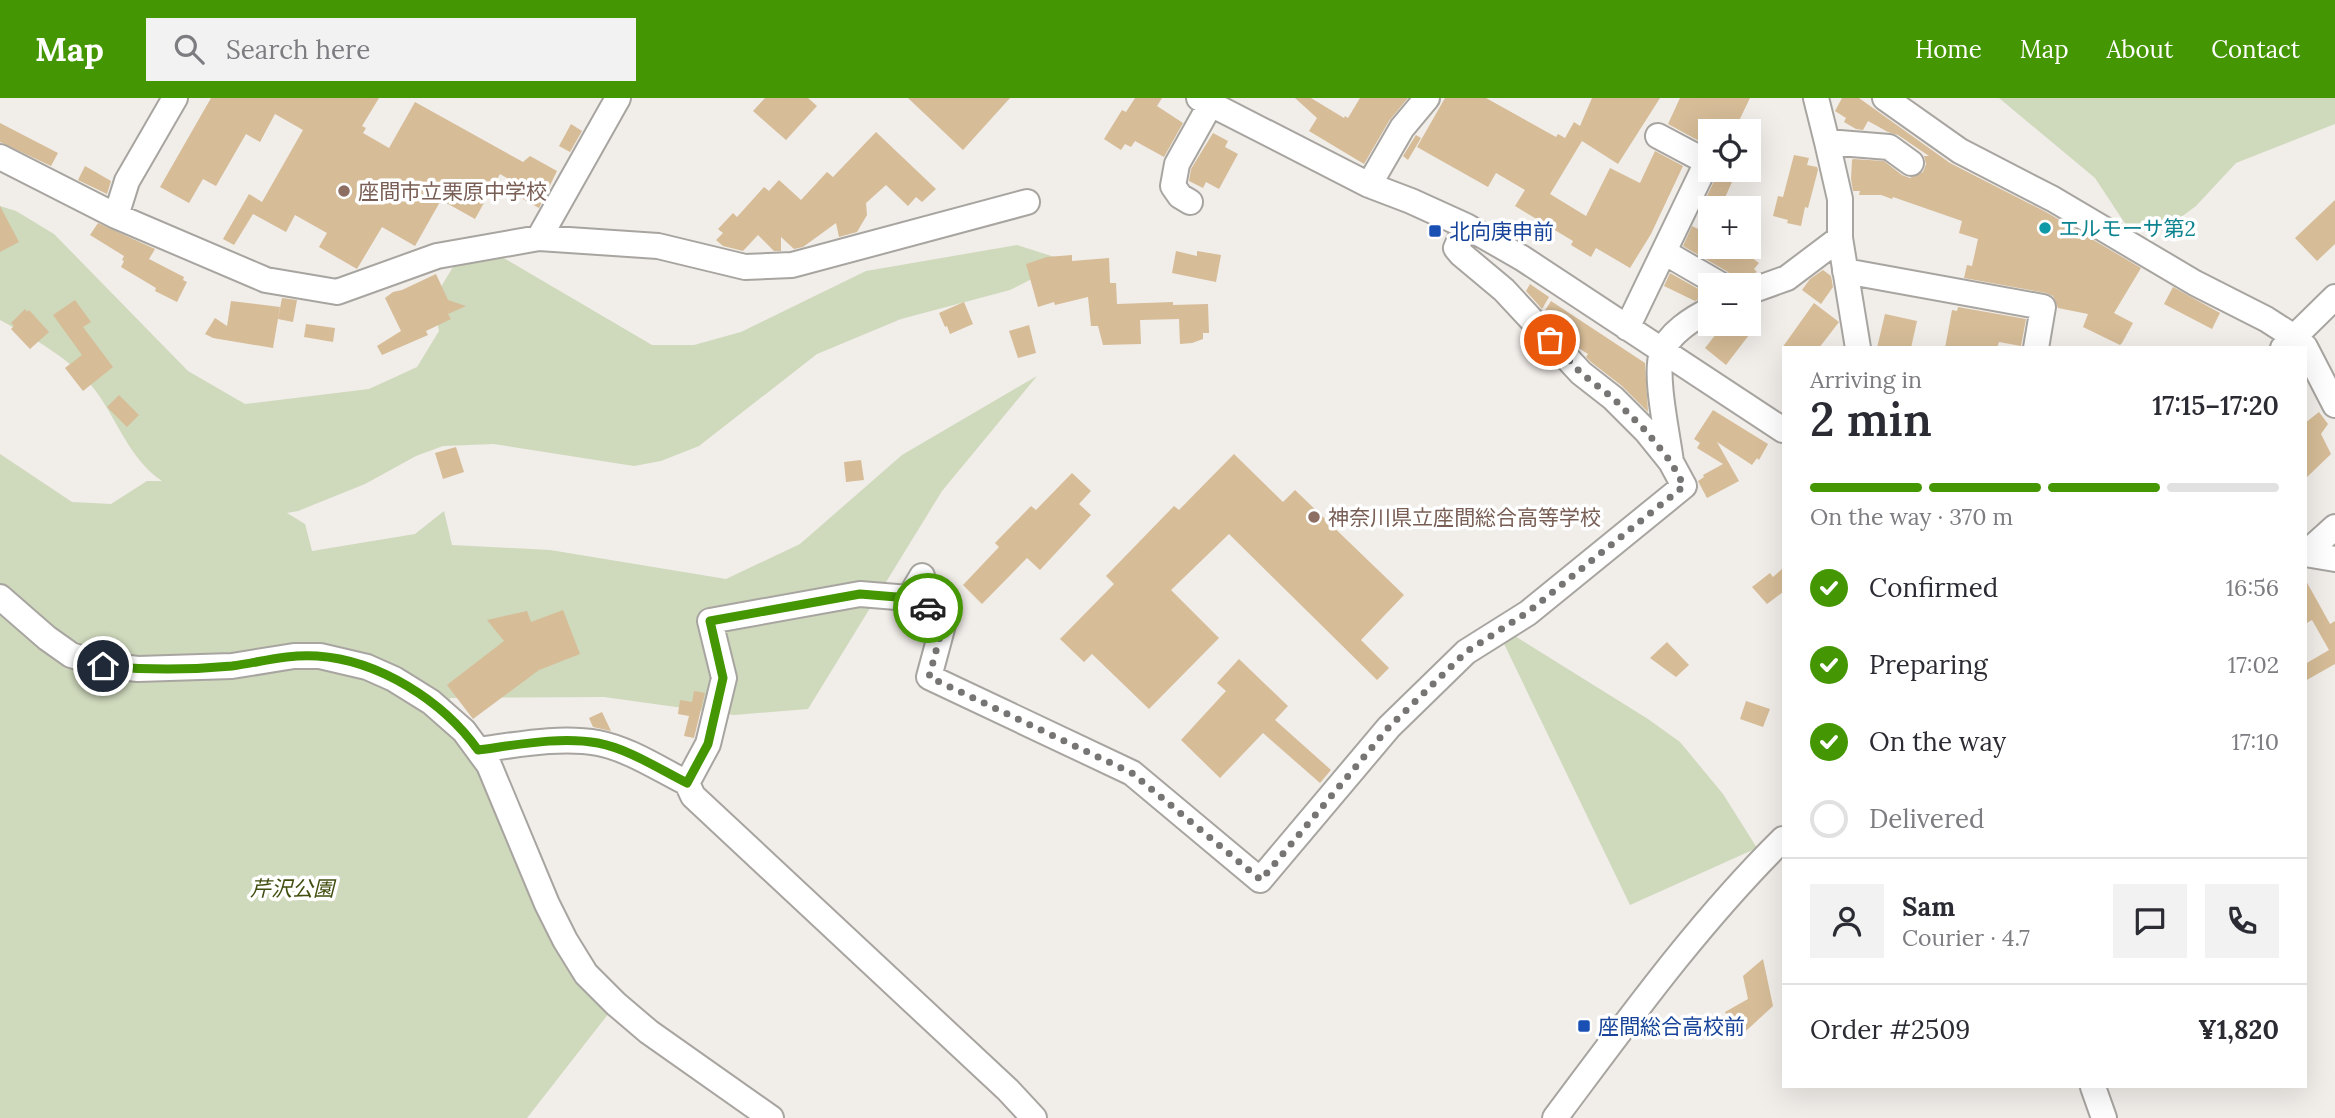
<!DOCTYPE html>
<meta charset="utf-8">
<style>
:root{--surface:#fff;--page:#f2f2f3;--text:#2b2b33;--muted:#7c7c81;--line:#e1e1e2;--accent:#449603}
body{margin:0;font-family:Lora,"Noto Sans JP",serif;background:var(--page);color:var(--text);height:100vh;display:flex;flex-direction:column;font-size:26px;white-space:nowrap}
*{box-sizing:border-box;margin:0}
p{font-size:23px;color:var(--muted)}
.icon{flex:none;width:38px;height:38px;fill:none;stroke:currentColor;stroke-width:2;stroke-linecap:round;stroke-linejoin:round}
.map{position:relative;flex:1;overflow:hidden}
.panel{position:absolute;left:1782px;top:248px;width:525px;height:742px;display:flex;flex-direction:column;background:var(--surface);border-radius:0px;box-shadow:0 7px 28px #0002}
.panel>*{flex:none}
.tools{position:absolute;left:1698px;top:21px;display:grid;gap:14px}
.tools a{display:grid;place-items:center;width:63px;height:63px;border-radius:0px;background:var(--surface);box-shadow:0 7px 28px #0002;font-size:35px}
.pin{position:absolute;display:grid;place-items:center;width:60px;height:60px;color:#fff;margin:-30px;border:4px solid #fff;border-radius:50%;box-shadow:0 2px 7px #0007}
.courier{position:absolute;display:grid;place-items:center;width:70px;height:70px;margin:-35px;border:5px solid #449603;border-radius:50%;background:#fff;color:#222;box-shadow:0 2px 9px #0007}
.headline em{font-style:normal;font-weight:600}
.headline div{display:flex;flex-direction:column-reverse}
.headline{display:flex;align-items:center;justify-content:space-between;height:119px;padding:0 28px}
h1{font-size:46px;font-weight:600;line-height:52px}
.bar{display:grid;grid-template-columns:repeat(4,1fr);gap:10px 7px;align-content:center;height:84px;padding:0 28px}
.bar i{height:9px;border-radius:5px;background:var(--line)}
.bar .active{background:var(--accent)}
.bar p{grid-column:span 4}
.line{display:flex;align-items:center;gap:18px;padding:0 28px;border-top:2px solid var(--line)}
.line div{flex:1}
.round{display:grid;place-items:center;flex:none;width:74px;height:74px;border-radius:0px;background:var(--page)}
ol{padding:0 28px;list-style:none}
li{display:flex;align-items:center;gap:21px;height:77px}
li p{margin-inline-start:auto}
li .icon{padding:7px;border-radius:50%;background:var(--accent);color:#fff;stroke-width:4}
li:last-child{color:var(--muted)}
li i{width:38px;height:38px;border:4px solid var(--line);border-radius:50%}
header{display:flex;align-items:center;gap:42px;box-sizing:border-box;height:98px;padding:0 35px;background:var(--accent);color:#fff}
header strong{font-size:33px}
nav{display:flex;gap:38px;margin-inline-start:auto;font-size:24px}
.search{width:490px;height:63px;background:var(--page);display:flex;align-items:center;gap:18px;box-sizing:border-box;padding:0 24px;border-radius:0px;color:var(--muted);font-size:26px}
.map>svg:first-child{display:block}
.green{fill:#cfd9bc}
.building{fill:#d6bc97}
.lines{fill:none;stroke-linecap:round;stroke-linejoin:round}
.minor-casing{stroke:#a8a5a1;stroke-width:28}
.minor{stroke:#fff;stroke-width:24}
.done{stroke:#777573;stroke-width:7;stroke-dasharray:0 12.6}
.route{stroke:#449603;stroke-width:9}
.education-dot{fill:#8d6e63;stroke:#fff;stroke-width:2.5}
.culture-dot{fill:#0f9aa8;stroke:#fff;stroke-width:2.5}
.transit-dot{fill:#1a4fb4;stroke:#fff;stroke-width:2.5}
.labels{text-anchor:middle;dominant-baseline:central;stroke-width:7;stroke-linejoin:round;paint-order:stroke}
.education-label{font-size:21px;fill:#785e54;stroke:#fff;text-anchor:start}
.culture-label{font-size:21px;fill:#0d838f;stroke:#fff;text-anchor:start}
.transit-label{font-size:21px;fill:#164399;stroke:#fff;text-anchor:start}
.park-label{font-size:21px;font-style:italic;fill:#404f10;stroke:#fff}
</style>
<header>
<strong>Map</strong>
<div class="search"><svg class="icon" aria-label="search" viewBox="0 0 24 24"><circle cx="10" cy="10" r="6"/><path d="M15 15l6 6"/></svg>Search here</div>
<nav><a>Home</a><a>Map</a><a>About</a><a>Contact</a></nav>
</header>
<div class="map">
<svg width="2335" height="1020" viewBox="0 0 2335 1020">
<rect width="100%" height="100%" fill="#f1ede9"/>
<path class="green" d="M1999,0H2335V26L2236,65L2196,108L2166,130H2128L2095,80Z
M0,108L16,113L54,136L188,273L245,306L369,291L417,269L439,233L433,202L456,164L490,152L652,247H694L741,234L866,173L1017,147L1067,163L1010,192L901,221L817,256L699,348L661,363L634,368L494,346L443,348L416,358L365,386L298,413L287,415L305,426L312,453L415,436L444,413L452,447L550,452L726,481L800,446L902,357L1037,278L942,393L808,611L734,617L604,599L450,600V620L464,633L547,806L616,906L527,1020H0V356L72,404L111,406L147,383H162C130,362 117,321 95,292C71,260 34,241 0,222Z
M1494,525L1648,621L1680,644L1723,696L1757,750L1630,807Z"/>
<path class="building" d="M211,0H379L362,28L366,30L363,35L389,50L415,4L523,64L530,58L557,73L539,110L523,101L528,92L500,76L475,121L441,102L415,148L382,129L357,171L319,149L327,135L295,117L286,134L253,116L234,147L223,141L249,96L262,104L303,32L275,16L260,44L246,36L216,88L203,81L189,105L160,89Z
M765,0H808L817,8L786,42L753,13Z
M908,0H1010L963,52Z
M1135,0H1162L1157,8L1183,25L1164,59L1135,43L1131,49L1125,46L1121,52L1104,41L1122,12L1126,14Z
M1295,0H1311L1344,20L1345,18L1348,20L1360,0H1408L1389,23L1364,66L1309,33L1317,20Z
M1445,0H1486L1556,39L1558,36L1565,40L1574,24L1580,28L1592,0H1660L1618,66L1582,43L1550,96L1586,118L1610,70L1640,85L1655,53L1683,68L1651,136L1630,170L1596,150L1591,159L1571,147L1573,143L1515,108L1525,92L1496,75L1488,89L1417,49Z
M1680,0H1750L1734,33H1710V49L1668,26Z
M1842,0H1859L1950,65L2046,114L2141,170L2114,215L2133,225L2122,245L2120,247L2083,229L2088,216L2058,210L2053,198L2046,195L1964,180L1967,167L1972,168L1978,141L1959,135L1962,123L1893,99L1892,101L1881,97H1859L1860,93H1853L1851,81L1852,62L1853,61L1884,63L1902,77L1910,80L1923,74L1926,66L1924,58H1929L1898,37L1888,34L1868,23L1863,32L1856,31L1844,24L1846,20L1835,13Z
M0,25L58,55L51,68L0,44Z
M571,26L582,33L570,54L559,48Z
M876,34L936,91L922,104L916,99L908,108L886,87L866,105L867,117L857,134L839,139L836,125L803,149L794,151L781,139V153H774L758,137L743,153L723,148L716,142L723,135L718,131L733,115L737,119L764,89L769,93L779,82L801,102L827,74L833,79Z
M1213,35L1228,43L1225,49L1238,56L1219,91L1206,84L1203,90L1189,83L1191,71Z
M1416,37L1421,40L1408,62L1403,58Z
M1794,57L1809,60L1807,67L1817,69L1818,72L1808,110L1805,109L1801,128L1787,125L1788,122L1773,118L1778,98L1783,99Z
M85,68L111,83L107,96L78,82Z
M1717,77L1732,84L1723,104L1718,101L1716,105L1706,100Z
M2335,102V146L2317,163L2295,140Z
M0,108L19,144L0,154Z
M98,125L155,151L149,161L184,179L183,182L187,184L177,204L155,193L156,190L121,169L124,163L122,162L124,158L90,137Z
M1692,128L1710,137V149H1738L1759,165L1754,171L1757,174L1736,185L1728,174L1683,148Z
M1176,153L1197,158V153L1221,157L1216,184L1172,175Z
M1072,157V163L1109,160L1110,185H1116L1117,206L1173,204V207L1208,206L1209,235H1203V241L1192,245L1180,246L1179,221L1140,222L1141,246L1103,247L1098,228H1091L1088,199L1055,207L1054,204L1038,209L1026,166L1047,159Z
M1823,172L1831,178L1833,189L1821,206L1802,192L1810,181Z
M1670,175L1709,197L1695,203L1664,188Z
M436,176L448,202L466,208L448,216L451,221L426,233L428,237L382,257L377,248L401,233L385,200L393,194L402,192Z
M1530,186L1549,199L1542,211L1526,193Z
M2173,189L2220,215L2212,231L2164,206Z
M282,200L297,202L293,224L278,221Z
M75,202L91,224L83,229L113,269L83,293L65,270L82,257L53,217Z
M231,203L280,209L273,250L213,240L205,236L215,220L227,228Z
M1551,203L1645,265L1648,314L1622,288L1591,264L1586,259L1588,256L1577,249L1544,214Z
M964,204L973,226L950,236L947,228L945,229L939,215Z
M1814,205L1839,224L1819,250H1782Z
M1958,209L2026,221L2021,248L1999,244L1997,250H1945L1952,212L1957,213Z
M25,211L27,214L29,212L49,234L30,251L11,231L14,228L11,225Z
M1885,216L1917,223L1911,250H1877Z
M306,226L335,230L333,244L304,239Z
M1724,226H1734L1749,237L1726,267L1705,250Z
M1029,227L1036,255L1018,260L1009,233Z
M119,297L139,317L127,329L107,309Z
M1713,312L1768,346L1759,362L1757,360L1752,367L1717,344L1739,383L1707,400L1698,383L1704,379L1703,377L1723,366L1697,350L1700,345L1694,341Z
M2319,314L2328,326L2321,336L2331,356L2305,381V325Z
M456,349L464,374L443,381L435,355Z
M1234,356L1283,404L1295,392L1404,497L1361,542L1389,570L1377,582L1229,436L1171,492L1219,540L1149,611L1092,556L1084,564L1060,541L1114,486L1106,478L1174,408L1179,412Z
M861,362L864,382L846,384L844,364Z
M1072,375L1091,393L1079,406L1091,417L1040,472L1027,460L982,506L963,487L999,449L995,445L1031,408L1036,412Z
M1783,470V494L1767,506L1752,489L1770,475L1773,479Z
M2305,481L2330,526L2335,523V566L2305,583V566L2329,552L2312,522L2305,526Z
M563,512L580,556L539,572L473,621L447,587L504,543L487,522L527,513L531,524Z
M1667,544L1689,567L1676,579L1650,560Z
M1239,561L1288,608L1275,622L1331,672L1320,685L1263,635L1220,680L1181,642L1226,593L1217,585Z
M694,593L705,595L694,640L684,638L689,618L678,616L680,602L692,604Z
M1746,603L1770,611L1763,629L1740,621Z
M602,614L611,633L593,629L589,620Z
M1763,861L1773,908L1747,932L1738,937L1725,914L1748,901L1743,878Z"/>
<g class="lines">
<defs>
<path id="minor" d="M1199,0L1369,87L1411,103L1466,128L1522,160L1783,332
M1816,0L1827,44L1889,49L1911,65
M1885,0L1960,53L2053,101L2195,185L2266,221L2294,239L2305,249L2335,307
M1827,44L1840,101V140L1858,250
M0,59L116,118L266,182L337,194L437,158L539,140L658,148L745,169L792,167L1027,104
M1369,87L1402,30L1427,0
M1190,104L1180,98L1173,88L1177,66L1210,7
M116,118L127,83L175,0
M539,140L618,0
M1664,154L1721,187
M1845,173L2043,209L2036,250
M1748,194L1787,180L1840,140
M1627,230L1707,64L1658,38
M2283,250L2335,199
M1671,364C1668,339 1654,277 1662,255C1668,236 1693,220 1710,212
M2305,456L2335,429
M2305,456L2335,461
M0,499L47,540L71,557L103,567L138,571L232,568L294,558H320L367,569L394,581L431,604L464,633L489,667L547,806L565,842L586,876L616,906L649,934L771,1020
M909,500L922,478
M478,652C516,647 560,638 598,645C629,651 659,671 687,685L708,646L724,580L710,523L860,496L909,500L935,513L943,527L929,579L1132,675L1260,782L1389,629L1466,554L1528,515L1684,388L1671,364L1646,333L1613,300L1581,275L1504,192L1461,156L1456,150L1466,128
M687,685L693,698L1008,992L1034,1020
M2093,989L2104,1020
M1555,1020C1627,924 1697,826 1783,741"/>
</defs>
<use href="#minor" class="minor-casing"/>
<use href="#minor" class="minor"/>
</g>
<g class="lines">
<path class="done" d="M928,510L935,513L943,527L929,579L1132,675L1261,782L1389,629L1466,554L1528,514L1684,388L1671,364L1646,333L1613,300L1581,275L1550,242"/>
<path class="route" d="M103,568C145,572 190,572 232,568C261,564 287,556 317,558C379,562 443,603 478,652C516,647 560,638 598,645C629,651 659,671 687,685L708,646L723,580L710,523L860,496L909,500L928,510"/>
</g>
<g class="education-dot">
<circle cx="344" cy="93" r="7"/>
<circle cx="1314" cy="419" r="7"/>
</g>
<circle class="culture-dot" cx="2045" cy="130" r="7"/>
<g class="transit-dot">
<rect x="1428" y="126" width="14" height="14" rx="3.5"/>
<rect x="1577" y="921" width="14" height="14" rx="3.5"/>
</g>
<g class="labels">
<g class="education-label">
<text x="358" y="93">座間市立栗原中学校</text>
<text x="1328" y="419">神奈川県立座間総合高等学校</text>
</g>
<g class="culture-label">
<text x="2059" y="130">エルモーサ第2</text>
</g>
<g class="transit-label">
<text x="1449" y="133">北向庚申前</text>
<text x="1598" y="928">座間総合高校前</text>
</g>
<g class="park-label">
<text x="292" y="790">芹沢公園</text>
</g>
</g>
</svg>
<div class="tools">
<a><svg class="icon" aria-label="locate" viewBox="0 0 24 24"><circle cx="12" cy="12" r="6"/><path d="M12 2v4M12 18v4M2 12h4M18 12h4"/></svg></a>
<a>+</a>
<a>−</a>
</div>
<div class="pin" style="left:1550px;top:242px;background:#ea580c"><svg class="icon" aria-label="bag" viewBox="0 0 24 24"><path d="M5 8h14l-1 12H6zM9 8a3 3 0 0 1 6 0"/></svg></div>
<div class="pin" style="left:103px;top:568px;background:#1f2937"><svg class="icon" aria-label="home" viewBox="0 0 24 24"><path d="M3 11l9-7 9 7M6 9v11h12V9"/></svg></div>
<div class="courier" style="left:928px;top:510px"><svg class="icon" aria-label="car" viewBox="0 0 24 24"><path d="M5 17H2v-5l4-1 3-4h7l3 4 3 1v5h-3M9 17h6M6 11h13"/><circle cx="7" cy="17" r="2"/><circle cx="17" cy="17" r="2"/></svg></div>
<section class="panel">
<div class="headline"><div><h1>2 min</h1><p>Arriving in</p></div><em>17:15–17:20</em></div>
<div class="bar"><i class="active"></i><i class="active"></i><i class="active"></i><i></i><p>On the way · 370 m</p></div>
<ol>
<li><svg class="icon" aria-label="check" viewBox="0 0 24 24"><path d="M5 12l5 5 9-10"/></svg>Confirmed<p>16:56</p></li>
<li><svg class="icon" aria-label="check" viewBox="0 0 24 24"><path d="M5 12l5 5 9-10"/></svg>Preparing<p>17:02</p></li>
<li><svg class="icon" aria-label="check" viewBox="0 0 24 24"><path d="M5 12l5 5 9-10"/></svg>On the way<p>17:10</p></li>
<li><i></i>Delivered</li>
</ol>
<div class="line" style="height:126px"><a class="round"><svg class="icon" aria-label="person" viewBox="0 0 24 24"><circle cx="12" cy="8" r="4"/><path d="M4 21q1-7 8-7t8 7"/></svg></a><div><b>Sam</b><p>Courier · 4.7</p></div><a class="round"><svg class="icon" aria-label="chat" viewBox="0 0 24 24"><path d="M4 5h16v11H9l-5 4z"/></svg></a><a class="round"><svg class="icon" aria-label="phone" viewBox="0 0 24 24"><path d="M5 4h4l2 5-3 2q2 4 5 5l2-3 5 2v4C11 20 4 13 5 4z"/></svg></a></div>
<div class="line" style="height:91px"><div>Order #2509</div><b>¥1,820</b></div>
</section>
</div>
